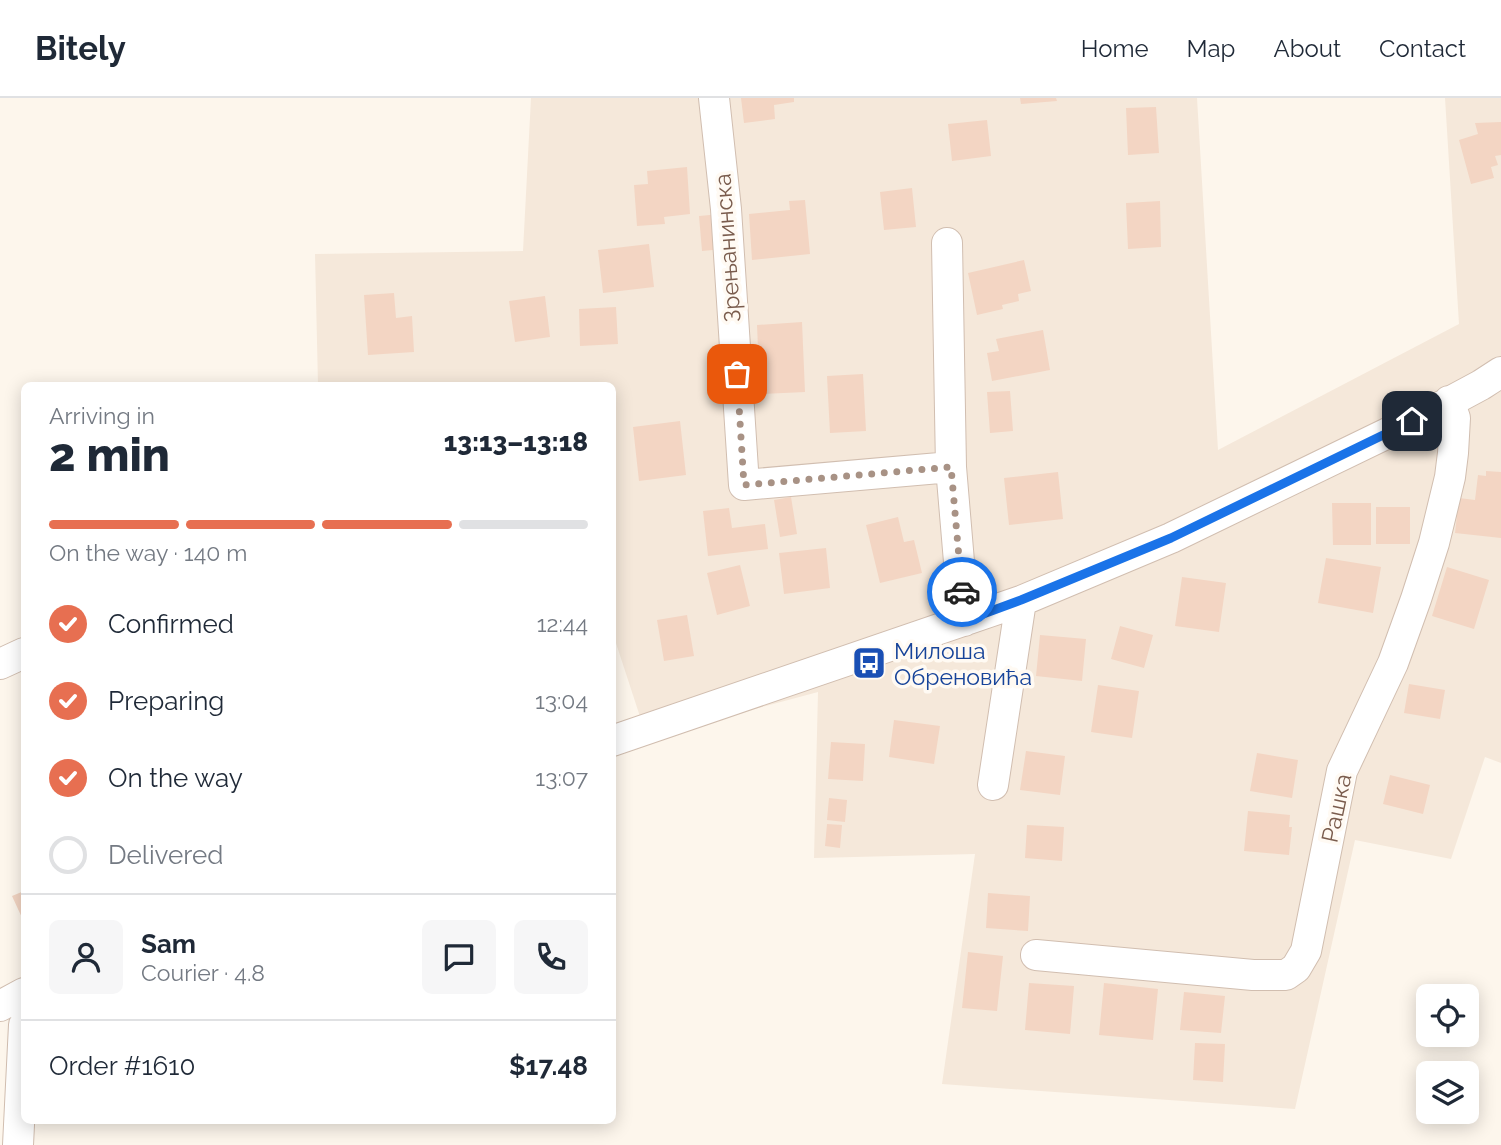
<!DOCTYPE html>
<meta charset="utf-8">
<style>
:root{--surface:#fff;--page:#f6f6f7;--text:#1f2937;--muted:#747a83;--line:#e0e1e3;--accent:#e76f51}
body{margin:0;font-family:Raleway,sans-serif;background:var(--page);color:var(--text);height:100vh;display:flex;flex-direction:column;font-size:26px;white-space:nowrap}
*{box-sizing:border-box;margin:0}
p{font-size:23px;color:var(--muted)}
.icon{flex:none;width:38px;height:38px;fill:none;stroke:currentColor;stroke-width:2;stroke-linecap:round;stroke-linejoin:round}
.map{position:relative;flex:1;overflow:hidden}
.sheet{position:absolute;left:21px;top:284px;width:595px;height:742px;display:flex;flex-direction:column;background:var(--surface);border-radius:10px;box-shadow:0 4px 18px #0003}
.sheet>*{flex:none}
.fabs{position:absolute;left:1416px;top:886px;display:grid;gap:14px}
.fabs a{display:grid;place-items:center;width:63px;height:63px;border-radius:10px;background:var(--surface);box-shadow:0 4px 18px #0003;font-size:35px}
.pin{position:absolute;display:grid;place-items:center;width:60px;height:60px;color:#fff;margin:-30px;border-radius:14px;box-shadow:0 4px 10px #0006}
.courier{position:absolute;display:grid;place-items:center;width:70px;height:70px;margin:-35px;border:5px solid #1a73e8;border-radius:50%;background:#fff;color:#222;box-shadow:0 2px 9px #0007}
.head em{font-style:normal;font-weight:800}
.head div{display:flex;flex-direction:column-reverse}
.head{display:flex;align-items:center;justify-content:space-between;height:119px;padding:0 28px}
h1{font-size:46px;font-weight:800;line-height:52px}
.bar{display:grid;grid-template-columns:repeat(4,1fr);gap:10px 7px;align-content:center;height:84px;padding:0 28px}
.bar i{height:9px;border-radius:5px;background:var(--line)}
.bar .current{background:var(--accent)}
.bar p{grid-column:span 4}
.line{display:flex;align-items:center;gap:18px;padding:0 28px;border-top:2px solid var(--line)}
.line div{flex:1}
.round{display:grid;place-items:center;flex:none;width:74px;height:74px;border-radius:10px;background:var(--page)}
ol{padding:0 28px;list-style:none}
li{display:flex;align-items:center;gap:21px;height:77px}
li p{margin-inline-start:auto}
li .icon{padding:7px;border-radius:50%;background:var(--accent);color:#fff;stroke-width:4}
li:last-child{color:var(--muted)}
li i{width:38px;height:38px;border:4px solid var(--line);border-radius:50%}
header{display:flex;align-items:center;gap:42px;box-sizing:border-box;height:98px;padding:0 35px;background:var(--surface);border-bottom:2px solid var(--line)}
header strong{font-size:33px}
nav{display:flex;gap:38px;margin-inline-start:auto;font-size:24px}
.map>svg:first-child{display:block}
.residential{fill:#f5e8da}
.building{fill:#f3d5c3}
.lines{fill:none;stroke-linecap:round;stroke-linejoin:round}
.minor-casing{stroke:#d1beb0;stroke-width:32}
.minor{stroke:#fff;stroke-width:30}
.done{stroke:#a89285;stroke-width:7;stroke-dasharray:0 12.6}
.route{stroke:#1a73e8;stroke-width:9}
.labels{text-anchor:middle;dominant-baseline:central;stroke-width:7;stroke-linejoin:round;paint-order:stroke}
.street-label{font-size:23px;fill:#7a5c4d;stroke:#fffaf3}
.transit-label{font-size:23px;fill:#164399;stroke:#fffaf3;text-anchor:start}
</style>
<header>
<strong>Bitely</strong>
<nav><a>Home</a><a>Map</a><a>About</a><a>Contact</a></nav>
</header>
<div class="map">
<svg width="1501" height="1047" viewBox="0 0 1501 1047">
<rect width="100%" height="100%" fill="#fdf6ec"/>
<path class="residential" d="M531,0H1197L1218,352L1459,226L1445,0H1501V665L1485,659L1451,761L1355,742L1295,1011L942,986L975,756L814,760L818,594L647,640L613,536L612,287H318L315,156L523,153Z"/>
<path class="building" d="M741,0H794V4L774,7L775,21L744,25Z
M1020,0H1056L1057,3L1021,6Z
M1156,9L1159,55L1128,57L1126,10Z
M987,22L991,58L952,63L948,26Z
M1501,24V57L1495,58L1498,67L1491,69L1494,80L1471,86L1459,42L1478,36L1475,25Z
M687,69L690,116L664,119L665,126L637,128L634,87L648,86L647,73Z
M912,90L916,129L884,132L880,94Z
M805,102L810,156L752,162L749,116L790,112L789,103Z
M1160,103L1161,149L1128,151L1126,105Z
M721,116L724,151L702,153L699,118Z
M649,146L654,189L603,195L598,152Z
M1024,162L1031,193L1018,196L1019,203L1002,207L1003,211L977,217L968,175Z
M394,195L396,220L412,218L414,254L368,257L364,197Z
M545,198L550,239L515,244L509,203Z
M616,209L618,246L580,248L579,211Z
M802,224L805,294L760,296L757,227Z
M1043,232L1050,272L992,283L987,255L999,253L996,241Z
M863,276L866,333L830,335L827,278Z
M1010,293L1013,333L990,335L987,294Z
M680,323L686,377L639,383L633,329Z
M1486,373L1501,374V440L1455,435L1459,400L1475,402L1478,377L1486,378Z
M1058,374L1063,421L1009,427L1004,380Z
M791,399L797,436L780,439L774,402Z
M1332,405H1371V447H1333Z
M1376,409H1410V446H1376Z
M729,410L732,430L765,426L768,451L708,458L703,413Z
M898,419L904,444L914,442L922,475L880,485L866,427Z
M826,450L830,490L784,496L779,455Z
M1326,460L1381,469L1373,515L1318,505Z
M740,467L750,508L717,517L707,475Z
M1447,469L1489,482L1474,531L1432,518Z
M1182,479L1226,485L1219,534L1175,528Z
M687,517L694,558L664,563L657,522Z
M1120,528L1153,537L1144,570L1111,561Z
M1040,537L1086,541L1082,583L1036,578Z
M1409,586L1445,592L1440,621L1404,615Z
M1098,587L1139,593L1132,640L1091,634Z
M894,622L940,628L934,666L889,659Z
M831,644L865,646L863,683L828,681Z
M1026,653L1065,658L1060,697L1020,692Z
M1257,655L1298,662L1292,700L1250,693Z
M1390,677L1430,687L1423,716L1383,706Z
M829,700L847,702L845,724L827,722Z
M1248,713L1290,717L1289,729H1292L1289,757L1244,753Z
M827,726L842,727L840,750L825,748Z
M1027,727L1064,729L1062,763L1025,760Z
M24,793V824L12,798Z
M988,795L1030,798L1028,833L986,830Z
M968,854L1003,858L997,913L962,910Z
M1029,885L1074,888L1070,936L1025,932Z
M1104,885L1158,891L1153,942L1099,937Z
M1184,894L1225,898L1221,935L1180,932Z
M1195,945L1225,946L1223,984L1193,982Z"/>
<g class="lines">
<defs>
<path id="minor" d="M714,0L726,111L744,387L951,369
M947,145L951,369L964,523
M0,566L24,555
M612,643L1021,503L1171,440L1427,316L1481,287L1501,274
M993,687L1021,503
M1036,857L1253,877H1286L1296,870L1306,853L1342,673L1393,565L1416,501L1434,445L1450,379L1453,355L1455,320L1449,303
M0,908L24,895
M18,1047L24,927"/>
</defs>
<use href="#minor" class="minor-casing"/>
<use href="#minor" class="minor"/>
</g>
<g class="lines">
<path class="done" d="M737,276L744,387L951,369L962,494"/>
<path class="route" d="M962,494L964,523L1021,502L1171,440L1412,323"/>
</g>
<defs>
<symbol id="bus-square" viewBox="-11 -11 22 22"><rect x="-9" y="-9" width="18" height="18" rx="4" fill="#1a4fb4" stroke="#fffaf3"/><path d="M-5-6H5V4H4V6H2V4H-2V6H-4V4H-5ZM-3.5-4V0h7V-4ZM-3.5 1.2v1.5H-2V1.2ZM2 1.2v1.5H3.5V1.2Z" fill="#fff"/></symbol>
</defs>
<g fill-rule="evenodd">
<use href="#bus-square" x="850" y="546" width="38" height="38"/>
</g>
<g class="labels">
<g class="street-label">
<text transform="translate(727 150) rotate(-94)">Зрењанинска</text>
<text transform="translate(1336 710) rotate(-78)">Рашка</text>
</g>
<g class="transit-label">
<text x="894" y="552">Милоша<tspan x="894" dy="26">Обреновића</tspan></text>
</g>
</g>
</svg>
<div class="fabs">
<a><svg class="icon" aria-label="locate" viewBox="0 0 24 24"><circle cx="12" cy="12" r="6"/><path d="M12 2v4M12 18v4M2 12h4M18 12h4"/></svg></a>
<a><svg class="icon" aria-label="layers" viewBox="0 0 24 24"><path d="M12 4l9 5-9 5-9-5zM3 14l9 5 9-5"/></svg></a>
</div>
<div class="pin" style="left:737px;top:276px;background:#ea580c"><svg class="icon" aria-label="bag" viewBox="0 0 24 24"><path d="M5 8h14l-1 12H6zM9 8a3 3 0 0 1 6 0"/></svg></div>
<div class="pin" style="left:1412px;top:323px;background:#1f2937"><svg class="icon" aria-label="home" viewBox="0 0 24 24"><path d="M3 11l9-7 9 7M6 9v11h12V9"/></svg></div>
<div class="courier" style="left:962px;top:494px"><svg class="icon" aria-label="car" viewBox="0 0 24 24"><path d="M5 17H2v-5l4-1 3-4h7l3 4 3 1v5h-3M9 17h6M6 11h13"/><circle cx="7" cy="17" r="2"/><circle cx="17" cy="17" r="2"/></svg></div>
<section class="sheet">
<div class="head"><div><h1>2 min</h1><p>Arriving in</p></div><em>13:13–13:18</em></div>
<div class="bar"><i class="current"></i><i class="current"></i><i class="current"></i><i></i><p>On the way · 140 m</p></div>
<ol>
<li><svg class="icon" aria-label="check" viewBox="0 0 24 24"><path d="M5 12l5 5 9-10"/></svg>Confirmed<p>12:44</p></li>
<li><svg class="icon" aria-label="check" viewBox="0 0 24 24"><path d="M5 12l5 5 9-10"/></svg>Preparing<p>13:04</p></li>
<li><svg class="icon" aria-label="check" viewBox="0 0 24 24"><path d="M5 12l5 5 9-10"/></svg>On the way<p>13:07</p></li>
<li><i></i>Delivered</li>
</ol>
<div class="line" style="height:126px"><a class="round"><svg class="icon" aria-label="person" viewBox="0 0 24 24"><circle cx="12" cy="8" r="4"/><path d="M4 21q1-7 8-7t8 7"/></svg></a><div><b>Sam</b><p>Courier · 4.8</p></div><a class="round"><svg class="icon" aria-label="chat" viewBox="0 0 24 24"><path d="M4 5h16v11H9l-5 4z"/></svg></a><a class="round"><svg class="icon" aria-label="phone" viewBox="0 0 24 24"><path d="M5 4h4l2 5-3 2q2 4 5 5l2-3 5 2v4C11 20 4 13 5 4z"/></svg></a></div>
<div class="line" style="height:91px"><div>Order #1610</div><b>$17.48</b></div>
</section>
</div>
